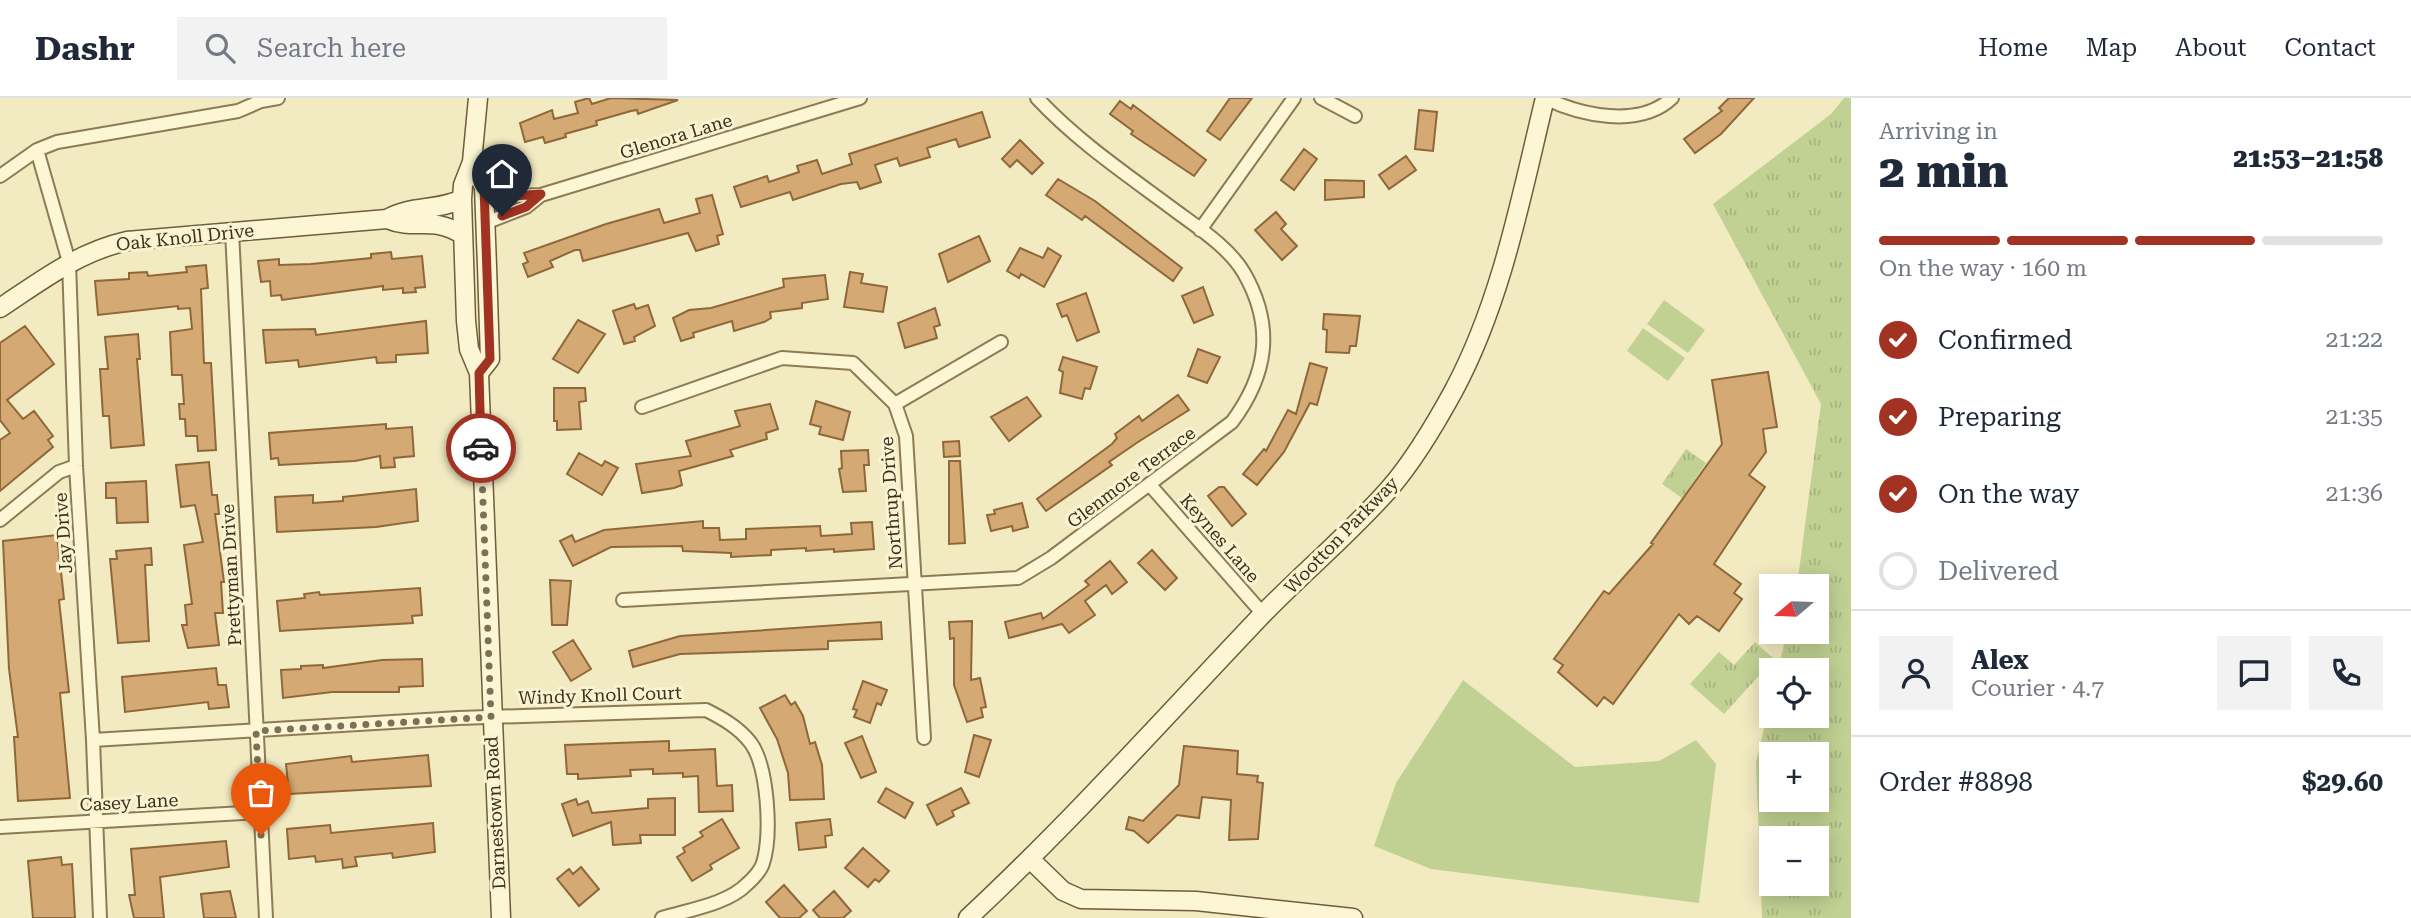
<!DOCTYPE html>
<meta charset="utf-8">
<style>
:root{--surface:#fff;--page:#f2f2f3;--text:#1f2937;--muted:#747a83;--line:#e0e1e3;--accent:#a23221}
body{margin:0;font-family:"Roboto Serif",serif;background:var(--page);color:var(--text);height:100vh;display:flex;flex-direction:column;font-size:26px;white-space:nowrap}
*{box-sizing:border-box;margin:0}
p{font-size:23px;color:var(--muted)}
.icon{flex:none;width:38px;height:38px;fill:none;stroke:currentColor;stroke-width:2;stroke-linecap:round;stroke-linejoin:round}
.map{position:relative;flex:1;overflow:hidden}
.panel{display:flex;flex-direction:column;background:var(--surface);width:560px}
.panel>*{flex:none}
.needle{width:46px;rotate:251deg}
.controls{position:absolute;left:1759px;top:476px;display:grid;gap:14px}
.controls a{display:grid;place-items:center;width:70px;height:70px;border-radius:0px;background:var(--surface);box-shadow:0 4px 18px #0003;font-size:35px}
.pin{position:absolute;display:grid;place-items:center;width:60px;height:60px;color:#fff;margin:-72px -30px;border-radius:50% 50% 50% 0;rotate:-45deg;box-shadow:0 0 7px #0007}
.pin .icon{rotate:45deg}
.courier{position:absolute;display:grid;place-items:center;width:70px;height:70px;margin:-35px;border:5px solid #a23221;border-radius:50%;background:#fff;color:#222;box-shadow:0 2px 9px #0007}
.overview em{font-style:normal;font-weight:800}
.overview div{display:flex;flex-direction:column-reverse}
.overview{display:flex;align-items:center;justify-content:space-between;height:119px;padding:0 28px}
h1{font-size:46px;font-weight:800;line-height:52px}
.bar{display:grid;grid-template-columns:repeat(4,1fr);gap:10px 7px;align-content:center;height:84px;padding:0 28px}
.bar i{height:9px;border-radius:5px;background:var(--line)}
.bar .current{background:var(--accent)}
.bar p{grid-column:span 4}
.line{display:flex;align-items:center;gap:18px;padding:0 28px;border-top:2px solid var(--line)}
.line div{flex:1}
.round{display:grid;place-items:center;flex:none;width:74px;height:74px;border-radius:0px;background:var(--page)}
ol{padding:0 28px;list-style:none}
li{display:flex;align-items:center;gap:21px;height:77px}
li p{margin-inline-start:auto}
li .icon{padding:7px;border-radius:50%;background:var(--accent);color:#fff;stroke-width:4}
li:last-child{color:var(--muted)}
li i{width:38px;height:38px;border:4px solid var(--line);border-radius:50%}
header{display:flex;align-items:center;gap:42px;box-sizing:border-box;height:98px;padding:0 35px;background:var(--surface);border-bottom:2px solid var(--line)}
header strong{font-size:33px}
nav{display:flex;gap:38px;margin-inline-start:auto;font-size:24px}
.search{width:490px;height:63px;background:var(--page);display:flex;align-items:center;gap:18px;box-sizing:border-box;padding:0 24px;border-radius:0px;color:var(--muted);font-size:26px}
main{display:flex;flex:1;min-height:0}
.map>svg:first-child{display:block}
.grass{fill:url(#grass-tufts);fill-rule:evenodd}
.garden{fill:#c1d193}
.building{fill:#d4a973;stroke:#8f683a;stroke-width:2}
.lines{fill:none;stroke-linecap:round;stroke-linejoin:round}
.street-casing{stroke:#8d7b56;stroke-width:16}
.secondary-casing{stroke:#6f5c3a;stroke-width:21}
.street{stroke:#fcf6d5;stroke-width:12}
.secondary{stroke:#fcf6d5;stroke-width:18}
.done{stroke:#7c7156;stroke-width:7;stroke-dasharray:0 12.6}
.route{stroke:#a23221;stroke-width:9}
.labels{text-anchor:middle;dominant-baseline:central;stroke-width:6;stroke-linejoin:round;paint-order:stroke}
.street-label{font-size:18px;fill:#3c301c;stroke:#f9f3d1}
</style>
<header>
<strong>Dashr</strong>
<div class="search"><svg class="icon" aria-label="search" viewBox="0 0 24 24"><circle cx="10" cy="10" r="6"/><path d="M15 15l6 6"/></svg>Search here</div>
<nav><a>Home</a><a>Map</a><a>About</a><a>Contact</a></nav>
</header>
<main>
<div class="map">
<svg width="1851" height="820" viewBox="0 0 1851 820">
<defs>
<pattern id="grass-tufts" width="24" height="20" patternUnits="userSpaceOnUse" patternTransform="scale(1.75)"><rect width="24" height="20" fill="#c1d193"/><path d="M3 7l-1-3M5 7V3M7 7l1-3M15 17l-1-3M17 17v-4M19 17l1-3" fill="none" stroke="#a7b47e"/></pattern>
</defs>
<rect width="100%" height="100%" fill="#f2eac1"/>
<path class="grass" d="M1844,0H1851V820H1762L1756,664L1771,601V618H1816V572H1778L1787,534H1816V488H1797L1821,306L1713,106L1831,16ZM1771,656H1816V702H1771ZM1771,740H1816V786H1771Z
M1686,351L1706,365L1682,400L1662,386Z
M1755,544L1774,561L1724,616L1690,586L1719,554L1734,567Z"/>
<path class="garden" d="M1664,202L1705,232L1688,255L1647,226Z
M1643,230L1685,260L1668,283L1627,253Z
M1463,582L1575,669L1659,663L1696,642L1716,666L1699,805L1431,771L1374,748L1396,685Z"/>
<path class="building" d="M589,0L592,6L611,0L678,2L638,16L637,12L631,13L596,23L597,27L565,36L566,39L545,45L543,39L525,44L520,25L552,12L554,21L578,15L575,4Z
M1230,0H1252L1220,42L1207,33Z
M1729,0H1754L1721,36L1695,55L1684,41L1722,13L1719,10Z
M1120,3L1131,11L1133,7L1206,62L1194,78L1131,36L1133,33L1110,16Z
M1419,12L1437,14L1433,53L1415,51Z
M982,14L990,39L959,49L956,41L927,50L930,59L900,68L897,60L875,67L881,84L860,91L857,84L841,86L793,102L790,94L741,109L734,89L767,78L769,84L799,74L797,68L817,62L822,76L852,66L849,56Z
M1020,42L1043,65L1032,76L1017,62L1010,69L1002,61Z
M1304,51L1317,61L1294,92L1281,82Z
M1406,58L1416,72L1389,91L1379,77Z
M1058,81L1095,103L1182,170L1173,183L1085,118L1082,122L1046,97Z
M1325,82L1364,83V99L1325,102Z
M712,97L723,136L717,138L719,146L696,153L688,135L583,163L580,152H575L550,163L553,169L528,179L523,166L528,164L524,155L606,126L659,111L664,125L700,115L696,101Z
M1276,114L1286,126L1281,131L1297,148L1282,162L1255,132Z
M979,138L990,163L948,184L939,156Z
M1020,150L1043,160L1048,150L1061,158L1044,189L1021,176L1019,180L1007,173Z
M391,154L392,161L422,158L425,189L415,190L416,194L403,195V190L383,192V188L282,202L281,197L271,198L270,183L261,184L258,163L279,161V167L311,166L371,160V156Z
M206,167L208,190L201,191L204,265H211L216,352L198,353L197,338H186L185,321H180L179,306H184L182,277H172L170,234L192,231L190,210L178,211V208L98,217L95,183L129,181V175L147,174L148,178L187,174L186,169Z
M850,174L863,176L861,185L887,189L883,214L844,209Z
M825,177L828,201L802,205V210L770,214L771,220L764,224L734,233L732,223L693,235L694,239L681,243L673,220L689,212L711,210L784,189L783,181Z
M1203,189L1213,217L1194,225L1182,198Z
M1086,195L1099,234L1077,243L1067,217L1062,219L1057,206Z
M634,206L636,211L648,207L655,228L634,239L635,243L624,246L613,213Z
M935,210L940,227L934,229L937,240L905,250L898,225Z
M1324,216L1360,218L1356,248H1350L1349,255L1326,254L1327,232L1323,231Z
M578,222L605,236L578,275L553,261Z
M426,223L428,255L396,257V264L377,265L376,259L299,269L298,262L266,265L263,232L315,231L316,237Z
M25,228L54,266L7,302L23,321L34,313L53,338L48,342L53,349L0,393V342L10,335L0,322V245Z
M138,236L140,261H137L144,347L111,350L109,318H103L100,271H108L105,239Z
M1198,251L1220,259L1207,285L1188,278Z
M1063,259L1097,269L1090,291L1085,290L1082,301L1060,295L1063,274L1059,272Z
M1310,265L1327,270L1317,307L1310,305L1284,354L1257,387L1243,376L1264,351L1266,353L1288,312L1296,316Z
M1768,274L1777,329L1763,331L1766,354L1749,377L1765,389L1714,466L1741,486L1734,495L1742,501L1719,533L1697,518L1689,526L1679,516L1613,606L1604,599L1597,608L1558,574L1563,567L1554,561L1604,493L1609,496L1653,446L1651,445L1722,346L1712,282Z
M554,290H585L586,303L579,304L581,331L557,332V323H554Z
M1178,297L1189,312L1138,344L1109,364L1112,367L1046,413L1037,401L1112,346L1117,340L1115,336L1139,318L1142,323Z
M1027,299L1041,318L1009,343L991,319Z
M816,303L850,314L843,342L819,336L821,329L810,326Z
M770,306L778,331L766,335L767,341L730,352L733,358L679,373L682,387L674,390L642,395L636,366L691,358L686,343L740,328L735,313Z
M386,326V331L412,329L414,358L394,360L395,369L381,370L380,358L355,363L279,367L278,360L271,361L269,335Z
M959,343L960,358L944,359L943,344Z
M868,352L869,367H864L866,393L843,394L839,371L842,370L841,353Z
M579,355L602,368L605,363L618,370L602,397L567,376Z
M949,363H960L965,445L949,446Z
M209,364L212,397H217L219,416H215L224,484H221L223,515H215L219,547L188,550L182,527H187L185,507L192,506L184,447L203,444L195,407L181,409L176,367Z
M146,383L148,424L117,425L116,400H106V385Z
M1219,389H1224L1246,416L1232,428L1208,398Z
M416,391L418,423L376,429L277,434L275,399L313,397V405L343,403V399Z
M1022,405L1028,429L1013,433L1012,428L991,433L987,417L995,416L994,412Z
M703,423V430H719L720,442L746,441V431L770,430L820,428L821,438L852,436L851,425L872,424L874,451L834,454V451L806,453V450L771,452V457L731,459V455L683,453L682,448L611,449L573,468L560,443L572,437L575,444L604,432Z
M57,437L64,501L59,502L69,594L60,595L70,700L18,703L14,639H18L9,571L3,443Z
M151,450L152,467H145L149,543L118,545L110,461H117L116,453Z
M1152,452L1177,480L1165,492L1138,465Z
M1110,463L1127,484L1112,496L1106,487L1085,503L1095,517L1069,535L1062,526L1009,540L1005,524L1041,515L1043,521L1089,487L1085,483Z
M550,482L571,483L567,527H552Z
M420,490L422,517L412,518L413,525L280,533L277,503L305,500L304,496L319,494L320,497Z
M972,523L971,582L980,580L986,609L981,610L983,619L967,624L954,587V540L950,541L949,524Z
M881,524L882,541L828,543V551L680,556L633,569L629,553L680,538Z
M573,542L591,571L571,583L553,554Z
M422,561L423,588L399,589V594H332L283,600L281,572L301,571V568L323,567V570L382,562Z
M216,570L218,587H226L229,609L209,611L208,604L125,614L122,579Z
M863,583L887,592L881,607L877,605L870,625L854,619L857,612L853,611Z
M785,597L791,607L795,604L803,618L810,646L815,644L822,667L824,701L790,702L788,675L777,641L760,610Z
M974,637L991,642L979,679L965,674Z
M862,638L876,674L861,680L845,645Z
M669,643V653L715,651L717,688L732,687L733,713L699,714L698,678L683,679V675L653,676V671L630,672L631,678L578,681V676H567L565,647Z
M1184,648L1238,653L1237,676L1258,678L1257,684L1263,685L1258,741L1229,742L1231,702L1202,699L1199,720L1177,717L1148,745L1134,733L1126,731L1129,719L1143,723L1179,687Z
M428,657L431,688L289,696L286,666L351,658L352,664Z
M886,690L913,705L905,720L878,704Z
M961,690L969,705L952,713L954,718L937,727L927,707Z
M675,700V737H640L641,745L613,747L611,724L573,738L562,706L576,701L578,707L588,703L592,715L648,710V701Z
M722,721L739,750L710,767L712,771L692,783L677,759L685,754L683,750L703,738L700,734Z
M830,721L832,737L825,738L826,749L799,752L796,725Z
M433,725L435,754L393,760L392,755L355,759L357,768L343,770L342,761L316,764L315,758L289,761L287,731L330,727L331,735Z
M226,743L229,769L160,779L164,820H134L129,797H135L131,751Z
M863,750L889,773L879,784L875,781L868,789L845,770Z
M61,759L62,767L72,766L75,820H33L28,763Z
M581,769L599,791L579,808L557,781L569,771L573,776Z
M784,787L807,813L799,820H780L766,804Z
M230,793L236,820H204L201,796Z
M834,793L851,813L843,820H820L813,812Z"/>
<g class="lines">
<defs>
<path id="street" d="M1321,0L1355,18
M1545,0C1580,17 1639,31 1672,0
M37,52L69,164L76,368L93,642L100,820
M0,78L37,52L57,44L238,13L261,3L278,0
M484,89L514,98L541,97L860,0
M485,125L526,109L541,97
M1200,132L1294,0
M232,133L266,820
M895,306L1001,244
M642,309L782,260L853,265L895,306L906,338L924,640
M1150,387L1263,516
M0,422L59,374L76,368
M623,502L1018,480L1051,460L1232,324C1267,277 1275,229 1244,175C1229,149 1197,129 1173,111C1126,76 1077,43 1037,0
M93,642L459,620L706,612C722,620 738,629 750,644C768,667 772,737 763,765C761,772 753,781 747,786C728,806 688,812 662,820
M0,729L260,714"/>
<path id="secondary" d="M478,0L472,64L463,87L462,101L466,223L469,251L479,275L501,820
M472,64L484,89L487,168L490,261L479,275
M387,121C410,107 438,113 462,101
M0,210C41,183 78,154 127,143L387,121C416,133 431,117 463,137
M1031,762L1063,793L1081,801L1196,803L1353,820
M968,820C1070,725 1163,621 1259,520C1301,476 1350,436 1390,390C1415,361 1436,325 1454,292C1502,202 1521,99 1545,0"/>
</defs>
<use href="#street" class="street-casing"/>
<use href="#secondary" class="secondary-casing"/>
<use href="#street" class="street"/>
<use href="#secondary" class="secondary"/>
</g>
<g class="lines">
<path class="done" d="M261,737L256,633L491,619L481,350"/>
<path class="route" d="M481,350L479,275L490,261L484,89L514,98L541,96L526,109L502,118"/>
</g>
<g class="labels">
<g class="street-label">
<text transform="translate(676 38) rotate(-17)">Glenora Lane</text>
<text transform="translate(185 139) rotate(-6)">Oak Knoll Drive</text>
<text transform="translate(1131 379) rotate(-37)">Glenmore Terrace</text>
<text transform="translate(891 405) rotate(-94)">Northrup Drive</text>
<text transform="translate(63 435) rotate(-94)">Jay Drive</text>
<text transform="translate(1341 437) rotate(-46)">Wootton Parkway</text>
<text transform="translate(1220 440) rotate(49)">Keynes Lane</text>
<text transform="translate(231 477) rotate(-93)">Prettyman Drive</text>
<text transform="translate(600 597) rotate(-2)">Windy Knoll Court</text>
<text transform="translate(129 704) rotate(-3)">Casey Lane</text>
<text transform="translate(495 715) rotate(-93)">Darnestown Road</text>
</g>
</g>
</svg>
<div class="controls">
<a><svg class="needle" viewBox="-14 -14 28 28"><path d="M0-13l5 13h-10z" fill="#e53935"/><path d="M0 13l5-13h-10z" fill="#747a83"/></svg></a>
<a><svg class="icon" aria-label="locate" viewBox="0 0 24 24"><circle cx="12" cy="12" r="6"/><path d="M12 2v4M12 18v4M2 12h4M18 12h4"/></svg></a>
<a>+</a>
<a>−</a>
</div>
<div class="pin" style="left:261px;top:737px;background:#ea580c"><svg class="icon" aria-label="bag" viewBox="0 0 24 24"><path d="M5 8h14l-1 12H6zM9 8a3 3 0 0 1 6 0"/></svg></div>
<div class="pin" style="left:502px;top:118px;background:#1f2937"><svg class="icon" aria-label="home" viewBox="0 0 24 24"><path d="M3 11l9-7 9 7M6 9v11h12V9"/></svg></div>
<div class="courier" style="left:481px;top:350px"><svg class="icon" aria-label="car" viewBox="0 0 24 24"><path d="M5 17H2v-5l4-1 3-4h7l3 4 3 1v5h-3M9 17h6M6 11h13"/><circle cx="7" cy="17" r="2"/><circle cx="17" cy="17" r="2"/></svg></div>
</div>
<section class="panel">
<div class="overview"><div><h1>2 min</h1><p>Arriving in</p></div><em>21:53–21:58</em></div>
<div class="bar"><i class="current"></i><i class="current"></i><i class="current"></i><i></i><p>On the way · 160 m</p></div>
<ol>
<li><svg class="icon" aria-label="check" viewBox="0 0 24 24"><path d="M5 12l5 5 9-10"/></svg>Confirmed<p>21:22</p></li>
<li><svg class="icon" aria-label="check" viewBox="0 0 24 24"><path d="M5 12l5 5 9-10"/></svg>Preparing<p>21:35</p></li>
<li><svg class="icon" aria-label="check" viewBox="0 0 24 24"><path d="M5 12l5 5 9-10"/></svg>On the way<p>21:36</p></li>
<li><i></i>Delivered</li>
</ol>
<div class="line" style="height:126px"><a class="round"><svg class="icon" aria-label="person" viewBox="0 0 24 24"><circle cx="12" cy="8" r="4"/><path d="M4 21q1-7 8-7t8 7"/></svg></a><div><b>Alex</b><p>Courier · 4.7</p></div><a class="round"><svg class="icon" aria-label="chat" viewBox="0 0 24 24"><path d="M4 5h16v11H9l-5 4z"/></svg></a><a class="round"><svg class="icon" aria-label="phone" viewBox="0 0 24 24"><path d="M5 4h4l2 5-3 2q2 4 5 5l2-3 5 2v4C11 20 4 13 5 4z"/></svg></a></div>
<div class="line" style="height:91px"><div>Order #8898</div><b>$29.60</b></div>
</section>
</main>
